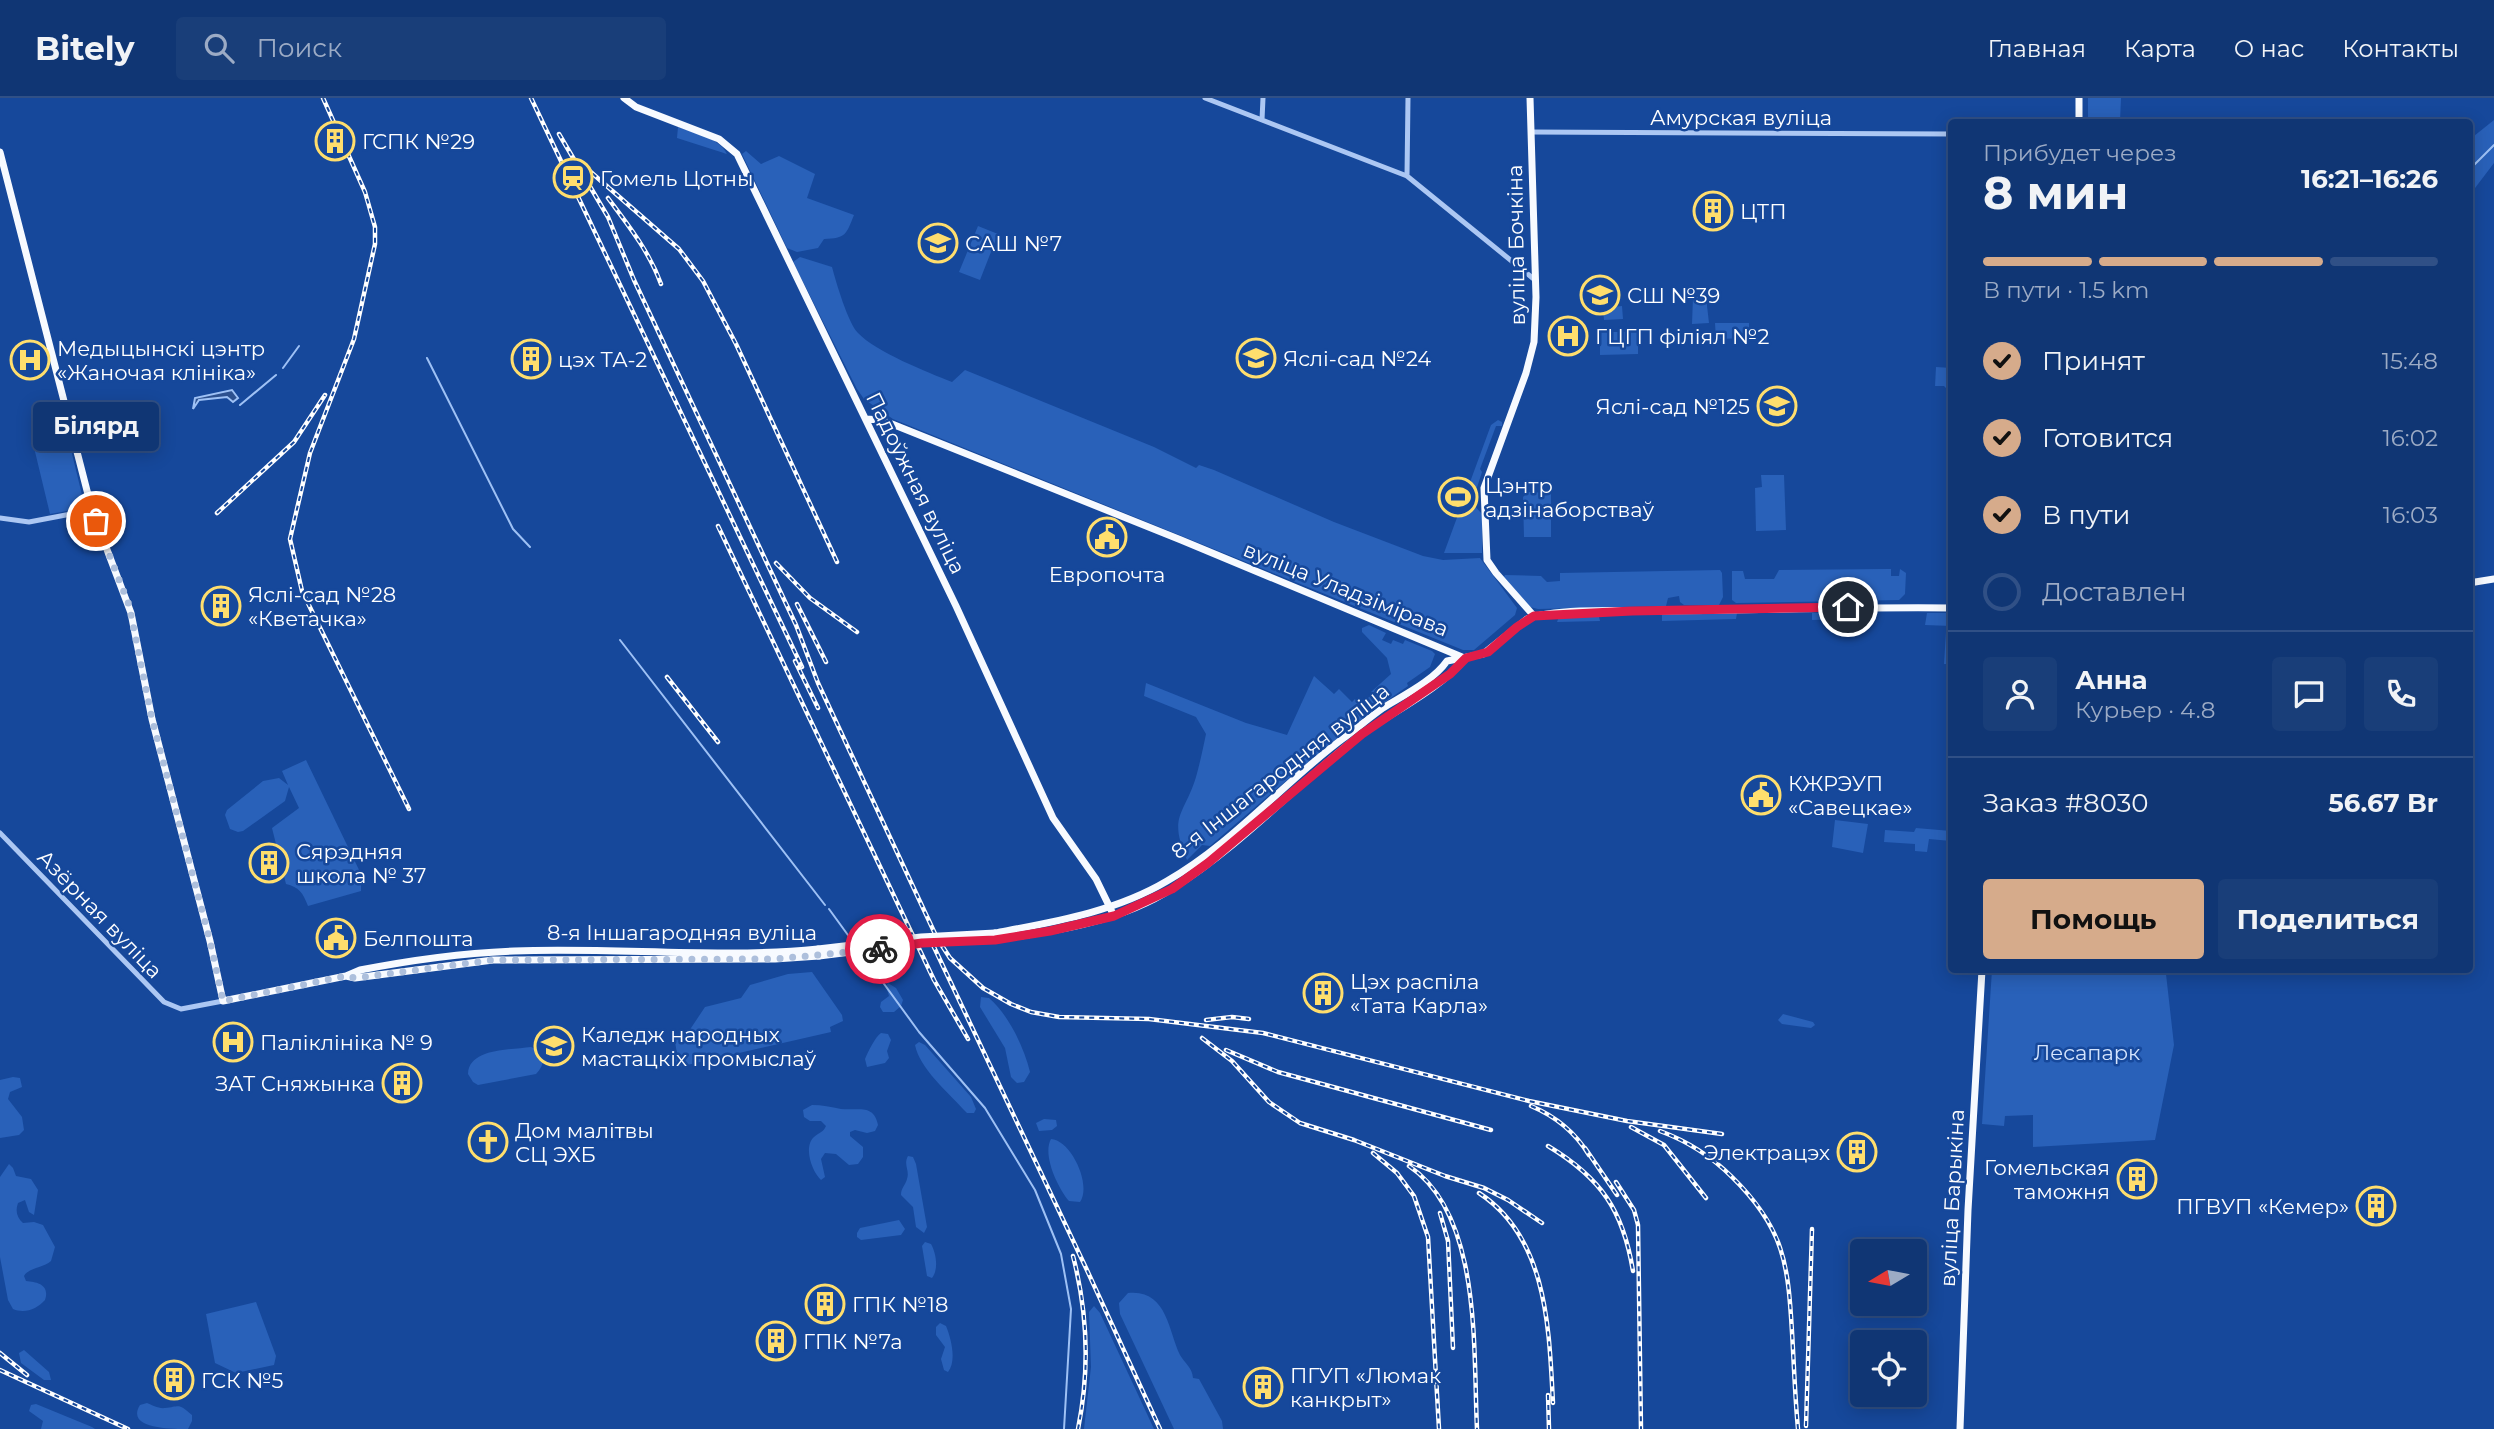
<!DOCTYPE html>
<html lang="ru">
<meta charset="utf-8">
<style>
:root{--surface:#103674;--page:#193e79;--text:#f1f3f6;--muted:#9cabc5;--line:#305086;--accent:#d6ab8b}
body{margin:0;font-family:Montserrat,sans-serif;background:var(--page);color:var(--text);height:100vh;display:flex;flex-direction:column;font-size:26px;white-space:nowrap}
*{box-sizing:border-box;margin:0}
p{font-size:23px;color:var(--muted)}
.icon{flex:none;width:38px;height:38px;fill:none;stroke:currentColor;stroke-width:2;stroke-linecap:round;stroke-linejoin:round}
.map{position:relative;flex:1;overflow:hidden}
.side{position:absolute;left:1948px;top:21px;width:525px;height:854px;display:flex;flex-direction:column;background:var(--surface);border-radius:7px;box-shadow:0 4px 18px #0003,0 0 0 2px var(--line)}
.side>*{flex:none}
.needle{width:46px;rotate:260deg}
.fabs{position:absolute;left:1850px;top:1141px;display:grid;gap:14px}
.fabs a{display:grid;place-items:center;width:77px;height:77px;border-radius:7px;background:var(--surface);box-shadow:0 4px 18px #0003,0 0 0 2px var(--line);font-size:35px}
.pin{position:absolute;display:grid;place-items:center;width:60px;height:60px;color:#fff;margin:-30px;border:4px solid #fff;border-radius:50%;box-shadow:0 2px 7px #0007}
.courier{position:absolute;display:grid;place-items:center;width:70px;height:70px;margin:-35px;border:5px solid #e11d48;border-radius:50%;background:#fff;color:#222;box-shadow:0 2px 9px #0007}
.bubble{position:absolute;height:49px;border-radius:7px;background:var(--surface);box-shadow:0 4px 18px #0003,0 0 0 2px var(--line);font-size:23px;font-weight:700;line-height:49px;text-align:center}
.head em{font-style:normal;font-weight:700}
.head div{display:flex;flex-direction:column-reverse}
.head{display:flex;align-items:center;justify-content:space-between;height:119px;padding:0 35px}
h1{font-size:46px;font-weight:700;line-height:52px}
.bar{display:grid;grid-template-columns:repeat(4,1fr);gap:10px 7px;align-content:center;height:84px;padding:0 35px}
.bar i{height:9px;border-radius:5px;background:var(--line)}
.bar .current{background:var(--accent)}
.bar p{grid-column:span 4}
.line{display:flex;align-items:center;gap:18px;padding:0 35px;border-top:2px solid var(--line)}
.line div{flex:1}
.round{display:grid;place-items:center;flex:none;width:74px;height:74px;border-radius:7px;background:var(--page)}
ol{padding:0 35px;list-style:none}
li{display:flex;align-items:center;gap:21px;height:77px}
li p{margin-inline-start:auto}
li .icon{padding:7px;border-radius:50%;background:var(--accent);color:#111;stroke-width:4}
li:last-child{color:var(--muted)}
li i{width:38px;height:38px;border:4px solid var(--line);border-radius:50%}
.action{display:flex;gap:14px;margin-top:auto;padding:14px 35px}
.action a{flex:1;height:80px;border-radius:7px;background:var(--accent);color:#111;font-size:28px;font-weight:700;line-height:80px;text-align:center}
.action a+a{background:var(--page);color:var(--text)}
header{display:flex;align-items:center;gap:42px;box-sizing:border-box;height:98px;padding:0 35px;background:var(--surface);border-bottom:2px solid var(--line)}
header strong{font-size:33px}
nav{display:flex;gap:38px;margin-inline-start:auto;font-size:24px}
.search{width:490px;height:63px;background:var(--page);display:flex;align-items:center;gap:18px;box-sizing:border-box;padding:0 24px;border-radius:7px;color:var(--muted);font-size:26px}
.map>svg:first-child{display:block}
.green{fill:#2961b9}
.water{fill:#2d518f;stroke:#9ec1f5;stroke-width:2}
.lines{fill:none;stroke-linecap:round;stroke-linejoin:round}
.stream{stroke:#9ec1f5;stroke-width:2}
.minor{stroke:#acc7f3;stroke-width:5}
.major{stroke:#f7faff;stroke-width:7}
.rail-casing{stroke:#fff;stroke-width:4.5}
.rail{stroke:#16489b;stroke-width:2;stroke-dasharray:5;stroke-linecap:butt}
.major-bridge{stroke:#f7faff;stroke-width:7}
.done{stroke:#adbfdc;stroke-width:7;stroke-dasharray:0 12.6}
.route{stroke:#e11d48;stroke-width:9}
.labels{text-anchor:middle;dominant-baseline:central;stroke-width:5;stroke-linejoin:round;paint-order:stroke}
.street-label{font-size:21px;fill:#fff;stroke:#16489b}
.poi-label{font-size:21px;fill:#fff;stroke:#16489b;text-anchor:start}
.park-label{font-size:21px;fill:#d4e4fd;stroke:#16489b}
</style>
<header>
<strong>Bitely</strong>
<div class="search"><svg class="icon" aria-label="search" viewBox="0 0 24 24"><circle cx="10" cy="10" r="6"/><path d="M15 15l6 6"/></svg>Поиск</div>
<nav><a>Главная</a><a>Карта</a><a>О нас</a><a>Контакты</a></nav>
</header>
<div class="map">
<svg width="2494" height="1331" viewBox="0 0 2494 1331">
<rect width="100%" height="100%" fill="#16489b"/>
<path class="green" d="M2088,0H2121L2120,24H2088Z
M2494,22V65L2469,98V42Z
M678,29C694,35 720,40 727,56L677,40Z
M746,53L761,66L779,58L815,76L807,100L854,117C846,137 846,140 824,141L818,150L797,154L787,150L742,56Z
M978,128L998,136L980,182L959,174Z
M800,159L832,169C836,184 848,225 858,235C876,254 927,274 952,284L965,272L1154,349L1196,370L1199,367L1214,372L1334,424L1423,458L1443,462L1480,460L1517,510L1515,517L1474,552H1463L893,321L864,301L857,291L793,164Z
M1693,199H1706L1709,225L1692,226Z
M1622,208L1623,221L1604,222L1603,210Z
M1715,225H1749V240L1716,241Z
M1600,234H1638V256L1600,257Z
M1936,269L1951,270V295L1944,288H1935Z
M1498,322L1502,324V328H1496L1480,371L1482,374L1472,405L1482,416V455H1444L1491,327Z
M65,327L82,397L73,412L50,416L31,337Z
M1761,377H1784L1786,432L1756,433L1755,390L1762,389Z
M1528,394L1551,395V439H1524L1523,399Z
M1886,471H1891V478H1899L1900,471L1906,475L1905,496L1899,502L1736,505L1732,502V473H1743L1745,481H1774L1779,472Z
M1720,472L1722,475L1723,499L1719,507H1684L1680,504L1679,498L1668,500L1666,508L1538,511L1530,509L1504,479L1505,477L1541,478L1547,484L1560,483V475Z
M1866,514L1871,520L1812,522V515Z
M1737,515L1736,521L1662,523V517Z
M1927,515H1951V528L1925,527Z
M1595,518L1599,519L1600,523L1557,524L1559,519Z
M1369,527L1386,535L1382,542L1391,546L1393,542L1403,546L1405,542L1432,553L1435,556L1430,569L1407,585L1408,588C1337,636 1275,693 1210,748L1202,747L1187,762C1168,717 1184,718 1196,679C1200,665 1203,650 1206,636L1196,619L1144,598L1146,585L1246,625L1287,637L1314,578L1334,596L1339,591L1352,604L1355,601L1361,607L1372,596L1371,594L1391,576L1387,560L1362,534V530Z
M1946,534H1951V566H1944Z
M306,662L361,776V793L308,808C303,795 299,789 286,786L272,730L299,710L289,689L285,703L243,733L238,734L230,731L225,717L227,712L263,683L279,680L288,687L282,673Z
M1835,722L1868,726L1863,755L1832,749Z
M1916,730L1951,733V743L1929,741L1927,754L1915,753V746L1884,744L1885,732L1914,734Z
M1992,872H2180L2166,876L2174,947L2155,1042L2033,1049V1017L2005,1018L2004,1028L1982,1026Z
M812,874L842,917L843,923L830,929L831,934L674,970L673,964L677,956L674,937L689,933L705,909L741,900L750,887L788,876Z
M888,885L896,890L903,902L901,908L894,914H883L880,909L881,904L889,898L886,888Z
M981,899L989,900C1008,916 1024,949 1030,974L1024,984L1017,985L1011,979L1005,950L980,909Z
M1783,916L1813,924L1815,927L1811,930L1782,926L1778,922Z
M881,935L888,936L891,942L887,953L889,960L885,965L867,969L865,961C868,954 875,939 881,935Z
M919,944L925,947L971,999L976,1011L974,1015H967L963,1011C947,993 920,971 915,947Z
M531,949C546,954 546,966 536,976L478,987L473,984L468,976C469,950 511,952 531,949Z
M13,979L20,980L22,989L10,994L8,1001L22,1019L24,1032L19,1037L0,1040V982Z
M812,1007C822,1007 831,1009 841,1011C857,1013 874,1005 878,1027L875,1033L867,1035L855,1032L850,1034V1038L863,1049V1059L858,1066L849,1067L836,1056L825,1055L821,1061L825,1079L821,1082C812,1074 803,1049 814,1039C819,1034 823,1035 826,1028L821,1023H810L804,1019L803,1012Z
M1044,1021L1056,1022L1057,1028L1052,1032L1039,1033L1036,1025Z
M1051,1041C1071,1042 1092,1087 1080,1104L1069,1103C1058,1090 1042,1057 1051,1041Z
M908,1058L913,1059L916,1066L927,1129L924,1135L916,1129L913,1109L901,1097C901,1090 905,1088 907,1081C910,1072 903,1067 908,1058Z
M9,1066L13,1070L16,1078L31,1081L38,1092L34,1117L29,1114L25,1102L18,1105C15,1113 17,1120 23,1125L34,1124L43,1127L55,1149L51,1163C43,1170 28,1170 24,1178L26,1183C38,1184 50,1187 45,1202C37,1211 25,1216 13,1211L8,1202L0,1159V1079Z
M899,1122L905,1131L901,1137L861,1142L857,1139V1135L860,1130Z
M925,1144L931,1146C936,1155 939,1171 932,1180L927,1178L922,1148Z
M1128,1195C1167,1191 1168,1232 1180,1257C1185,1266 1192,1269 1193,1280L1199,1281L1222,1323L1223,1331H1174L1120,1216L1119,1205Z
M256,1204L276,1258L274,1267L236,1275L215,1265L206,1216Z
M1094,1208L1100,1215L1154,1331H1084L1091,1269L1089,1214Z
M940,1225L946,1228C951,1240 957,1263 948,1274L944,1272L941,1261L945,1249L936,1237V1229Z
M24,1252L49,1274L51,1282H44L21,1265L19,1255Z
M147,1305C152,1307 159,1311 165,1310C181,1308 178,1305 192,1317V1323L188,1331C172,1331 125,1331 140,1307Z
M36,1306L92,1329L95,1331H41L43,1323L29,1313L31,1307Z"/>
<path class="water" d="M232,292L238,300L233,304L227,299L199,302L193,311L195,300Z"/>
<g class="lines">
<path class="stream" d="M2469,72L2494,47
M427,260L513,431L530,449
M283,270L299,248
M240,307L276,277
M620,542L825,807
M829,811L853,844
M863,857L919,934L985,1010L1035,1092L1061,1156L1071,1211L1064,1331"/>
<path class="minor" d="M1205,0L1407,78L1535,182
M1262,22L1263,0
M1531,34L1951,36
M1407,78L1408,0
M0,420L29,424L92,412
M0,735L164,904L181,911L223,903"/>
<path class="major" d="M624,0L636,9L719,41L737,56L956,508L1053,720L1096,781L1114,818
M1530,0L1536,199L1534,244L1526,275L1484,390L1487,462L1496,475L1534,518
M2079,0V24
M0,54L92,412L131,515L152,621L210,843L223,903L346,878L360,872C411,862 462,855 514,853C615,849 717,861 818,851
M866,321L881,322L892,326L1181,442L1462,559
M2469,485L2494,481
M995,835C1053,824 1115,814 1167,783C1232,746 1281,687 1341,642C1355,632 1369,620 1383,610C1404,597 1433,583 1447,563L1483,556L1527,521C1555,509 1631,513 1664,513C1760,512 1855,509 1951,510
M995,842C1055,833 1121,824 1173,790C1239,749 1293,690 1354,642C1389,615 1437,594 1466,560
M346,878L355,880L493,862L775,861L819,858
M1960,1331L1968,1112L1982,872"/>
<defs>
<path id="rail" d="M323,0L365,94L375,129V146L354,241L310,355L290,441L302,493L409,711
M531,0L802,569
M559,36L608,119L634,182L796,527L818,585L937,840L950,860L983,890L1011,906L1031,914L1059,919L1149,921L1263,935L1529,1003L1627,1023L1722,1036
M585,69L679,151L703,183L736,246L837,464
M608,100C628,127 649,153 661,186
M217,415L294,344L325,297
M718,428L934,882L968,941
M776,465L810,500L857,534
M797,506L826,564
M795,563L818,610
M667,579L718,644
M933,847L1086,1170L1160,1331
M1206,922L1232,919L1249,921
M1202,940L1232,963L1269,1004L1300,1025L1354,1042L1445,1078L1484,1090L1508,1102L1542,1125
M1226,952L1278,974L1491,1032
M1531,1008C1555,1018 1575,1034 1589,1057
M1631,1029L1664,1047L1706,1100
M1660,1033C1687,1043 1712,1059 1732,1079C1784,1130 1788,1165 1792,1234C1794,1267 1795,1299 1798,1331
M1548,1048C1601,1080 1623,1112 1633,1173
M1585,1050L1617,1097
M1373,1055L1397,1075L1414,1098L1428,1139L1439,1331
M1409,1068C1482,1117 1473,1252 1477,1331
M1616,1084L1634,1112L1638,1127L1641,1331
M1479,1095C1548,1140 1549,1232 1553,1305
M1440,1115L1448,1143L1453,1250
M1073,1158C1088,1216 1090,1272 1078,1331
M0,1255L27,1277
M0,1272L128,1331
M1548,1297L1549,1331
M1806,1328L1812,1131"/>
</defs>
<use href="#rail" class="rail-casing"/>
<use href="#rail" class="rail"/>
<path class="major-bridge" d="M818,851L921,839L995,835
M819,858L922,845L995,842"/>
</g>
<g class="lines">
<path class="done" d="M96,423L129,507L152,621L210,843L223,903L346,878L355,880L493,862L775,861L880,851"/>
<path class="route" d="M880,851L922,845L995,842L1050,833L1114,818L1172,791L1208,765L1362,636L1450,576L1466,560L1488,554L1517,529L1534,518L1632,513L1848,509"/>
</g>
<defs>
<symbol id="building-ring" viewBox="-11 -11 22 22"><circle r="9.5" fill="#16489b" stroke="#ffde6d" stroke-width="1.5"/><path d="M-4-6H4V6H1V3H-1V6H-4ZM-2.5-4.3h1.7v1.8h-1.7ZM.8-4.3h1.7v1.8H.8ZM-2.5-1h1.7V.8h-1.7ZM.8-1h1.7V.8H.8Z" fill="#ffde6d"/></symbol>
<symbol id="station-ring" viewBox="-11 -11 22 22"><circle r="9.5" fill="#16489b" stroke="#ffde6d" stroke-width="1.5"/><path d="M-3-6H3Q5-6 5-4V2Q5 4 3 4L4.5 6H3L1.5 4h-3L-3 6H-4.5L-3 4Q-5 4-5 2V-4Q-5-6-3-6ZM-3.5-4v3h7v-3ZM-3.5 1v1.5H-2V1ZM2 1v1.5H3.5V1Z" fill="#ffde6d"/></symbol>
<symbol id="school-ring" viewBox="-11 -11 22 22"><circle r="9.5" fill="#16489b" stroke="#ffde6d" stroke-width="1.5"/><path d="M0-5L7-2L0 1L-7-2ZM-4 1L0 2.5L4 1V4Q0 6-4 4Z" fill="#ffde6d"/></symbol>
<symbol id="hospital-ring" viewBox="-11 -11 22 22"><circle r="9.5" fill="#16489b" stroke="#ffde6d" stroke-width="1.5"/><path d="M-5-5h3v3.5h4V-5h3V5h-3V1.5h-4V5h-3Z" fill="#ffde6d"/></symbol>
<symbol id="stadium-ring" viewBox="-11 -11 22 22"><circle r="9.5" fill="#16489b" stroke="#ffde6d" stroke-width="1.5"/><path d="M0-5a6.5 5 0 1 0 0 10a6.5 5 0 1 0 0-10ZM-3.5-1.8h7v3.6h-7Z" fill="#ffde6d"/></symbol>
<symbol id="civic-ring" viewBox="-11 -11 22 22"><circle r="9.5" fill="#16489b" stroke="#ffde6d" stroke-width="1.5"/><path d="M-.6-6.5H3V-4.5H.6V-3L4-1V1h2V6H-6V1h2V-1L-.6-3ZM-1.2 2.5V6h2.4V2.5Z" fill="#ffde6d"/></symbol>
<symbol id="university-ring" viewBox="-11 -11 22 22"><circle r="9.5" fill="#16489b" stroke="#ffde6d" stroke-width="1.5"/><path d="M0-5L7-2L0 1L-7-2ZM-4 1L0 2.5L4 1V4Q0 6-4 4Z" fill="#ffde6d"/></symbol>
<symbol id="church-ring" viewBox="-11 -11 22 22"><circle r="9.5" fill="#16489b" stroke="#ffde6d" stroke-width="1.5"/><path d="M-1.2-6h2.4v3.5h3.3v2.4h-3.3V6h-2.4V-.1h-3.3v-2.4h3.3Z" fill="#ffde6d"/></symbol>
</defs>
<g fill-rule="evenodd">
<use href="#building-ring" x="313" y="21" width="44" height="44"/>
<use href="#station-ring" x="551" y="58" width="44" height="44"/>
<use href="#building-ring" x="1691" y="91" width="44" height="44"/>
<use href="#school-ring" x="916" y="123" width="44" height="44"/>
<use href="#school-ring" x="1578" y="175" width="44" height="44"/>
<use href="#hospital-ring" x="1546" y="216" width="44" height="44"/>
<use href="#school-ring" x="1234" y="238" width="44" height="44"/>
<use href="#building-ring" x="509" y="239" width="44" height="44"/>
<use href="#hospital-ring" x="8" y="240" width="44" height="44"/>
<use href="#school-ring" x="1755" y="286" width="44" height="44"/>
<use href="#stadium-ring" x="1436" y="377" width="44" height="44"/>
<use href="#civic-ring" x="1085" y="417" width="44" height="44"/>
<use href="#building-ring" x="199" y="486" width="44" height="44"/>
<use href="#civic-ring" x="1739" y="675" width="44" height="44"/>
<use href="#building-ring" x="247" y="743" width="44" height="44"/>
<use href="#civic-ring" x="314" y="818" width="44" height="44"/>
<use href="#building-ring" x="1301" y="873" width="44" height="44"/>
<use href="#hospital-ring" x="211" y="922" width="44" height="44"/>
<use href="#university-ring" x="532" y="926" width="44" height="44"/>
<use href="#building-ring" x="380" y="963" width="44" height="44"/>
<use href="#church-ring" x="466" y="1022" width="44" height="44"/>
<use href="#building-ring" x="1835" y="1032" width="44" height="44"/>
<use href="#building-ring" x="2115" y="1059" width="44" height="44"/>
<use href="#building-ring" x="2354" y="1086" width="44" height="44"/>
<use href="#building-ring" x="803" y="1184" width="44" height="44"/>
<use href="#building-ring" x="754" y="1221" width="44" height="44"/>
<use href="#building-ring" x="152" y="1260" width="44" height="44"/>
<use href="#building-ring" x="1241" y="1267" width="44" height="44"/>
</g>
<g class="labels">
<g class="street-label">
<text x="1741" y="19">Амурская вуліца</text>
<text transform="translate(1516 147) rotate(-91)">вуліца Бочкіна</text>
<text transform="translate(916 385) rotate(64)">Падоўжная вуліца</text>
<text transform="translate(1346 491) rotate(22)">вуліца Уладзімірава</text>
<text transform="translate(1280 673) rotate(-38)">8-я Іншагародняя вуліца</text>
<text transform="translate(100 816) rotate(46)">Азёрная вуліца</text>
<text x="682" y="834">8-я Іншагародняя вуліца</text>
<text transform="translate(1952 1100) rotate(-87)">вуліца Барыкіна</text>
</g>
<g class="poi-label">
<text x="362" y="43">ГСПК №29</text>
<text x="600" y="80">Гомель Цотны</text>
<text x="1740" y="113">ЦТП</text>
<text x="965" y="145">САШ №7</text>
<text x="1627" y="197">СШ №39</text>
<text x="1595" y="238">ГЦГП філіял №2</text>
<text x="57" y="250">Медыцынскі цэнтр<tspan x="57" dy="24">«Жаночая клініка»</tspan></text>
<text x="1283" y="260">Яслі-сад №24</text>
<text x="558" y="261">цэх ТА-2</text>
<text x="1750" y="308" text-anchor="end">Яслі-сад №125</text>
<text x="1485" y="387">Цэнтр<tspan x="1485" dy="24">адзінаборстваў</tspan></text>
<text x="1107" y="476" text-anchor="middle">Европочта</text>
<text x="248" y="496">Яслі-сад №28<tspan x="248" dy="24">«Кветачка»</tspan></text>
<text x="1788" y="685">КЖРЭУП<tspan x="1788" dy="24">«Савецкае»</tspan></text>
<text x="296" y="753">Сярэдняя<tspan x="296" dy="24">школа № 37</tspan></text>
<text x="363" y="840">Белпошта</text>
<text x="1350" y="883">Цэх распіла<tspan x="1350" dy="24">«Тата Карла»</tspan></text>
<text x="581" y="936">Каледж народных<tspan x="581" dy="24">мастацкіх промыслаў</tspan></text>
<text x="260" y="944">Паліклініка № 9</text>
<text x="375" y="985" text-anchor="end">ЗАТ Сняжынка</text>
<text x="515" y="1032">Дом малітвы<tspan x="515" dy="24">СЦ ЭХБ</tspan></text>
<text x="1830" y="1054" text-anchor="end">Электрацэх</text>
<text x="2110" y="1069" text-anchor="end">Гомельская<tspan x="2110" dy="24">таможня</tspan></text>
<text x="2349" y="1108" text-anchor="end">ПГВУП «Кемер»</text>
<text x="852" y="1206">ГПК №18</text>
<text x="803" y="1243">ГПК №7а</text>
<text x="1290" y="1277">ПГУП «Люмак<tspan x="1290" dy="24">канкрыт»</tspan></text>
<text x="201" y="1282">ГСК №5</text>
</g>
<g class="park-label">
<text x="2087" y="954">Лесапарк</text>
</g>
</g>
</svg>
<div class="fabs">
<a><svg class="needle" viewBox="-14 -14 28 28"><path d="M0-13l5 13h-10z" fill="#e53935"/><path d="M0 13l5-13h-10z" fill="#9cabc5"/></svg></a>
<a><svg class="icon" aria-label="locate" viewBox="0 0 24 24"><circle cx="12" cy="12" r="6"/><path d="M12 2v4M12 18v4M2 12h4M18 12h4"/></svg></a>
</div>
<div class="pin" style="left:96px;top:423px;background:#ea580c"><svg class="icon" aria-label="bag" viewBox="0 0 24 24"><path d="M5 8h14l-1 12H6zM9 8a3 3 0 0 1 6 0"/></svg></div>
<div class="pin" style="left:1848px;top:509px;background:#1f2937"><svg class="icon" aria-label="home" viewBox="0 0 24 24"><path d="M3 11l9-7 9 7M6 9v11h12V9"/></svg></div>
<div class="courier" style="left:880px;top:851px"><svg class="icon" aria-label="bike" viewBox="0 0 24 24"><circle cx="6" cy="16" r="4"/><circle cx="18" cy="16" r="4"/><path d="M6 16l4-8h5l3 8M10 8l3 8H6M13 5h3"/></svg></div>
<div class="bubble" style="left:33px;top:304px;width:126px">Білярд</div>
<section class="side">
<div class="head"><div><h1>8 мин</h1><p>Прибудет через</p></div><em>16:21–16:26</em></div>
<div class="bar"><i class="current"></i><i class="current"></i><i class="current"></i><i></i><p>В пути · 1.5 km</p></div>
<ol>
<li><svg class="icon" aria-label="check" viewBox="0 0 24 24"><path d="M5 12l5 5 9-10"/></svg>Принят<p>15:48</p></li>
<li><svg class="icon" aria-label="check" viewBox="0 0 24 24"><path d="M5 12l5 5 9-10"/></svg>Готовится<p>16:02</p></li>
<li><svg class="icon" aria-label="check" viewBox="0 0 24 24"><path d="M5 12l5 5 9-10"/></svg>В пути<p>16:03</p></li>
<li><i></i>Доставлен</li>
</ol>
<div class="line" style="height:126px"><a class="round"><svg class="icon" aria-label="person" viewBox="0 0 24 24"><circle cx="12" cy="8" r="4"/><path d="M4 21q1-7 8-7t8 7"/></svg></a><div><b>Анна</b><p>Курьер · 4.8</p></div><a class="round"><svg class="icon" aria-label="chat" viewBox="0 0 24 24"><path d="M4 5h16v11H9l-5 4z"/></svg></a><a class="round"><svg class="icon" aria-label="phone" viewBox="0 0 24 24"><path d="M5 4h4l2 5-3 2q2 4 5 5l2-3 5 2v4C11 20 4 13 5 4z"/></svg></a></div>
<div class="line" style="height:91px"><div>Заказ #8030</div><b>56.67 Br</b></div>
<div class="action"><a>Помощь</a><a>Поделиться</a></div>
</section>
</div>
